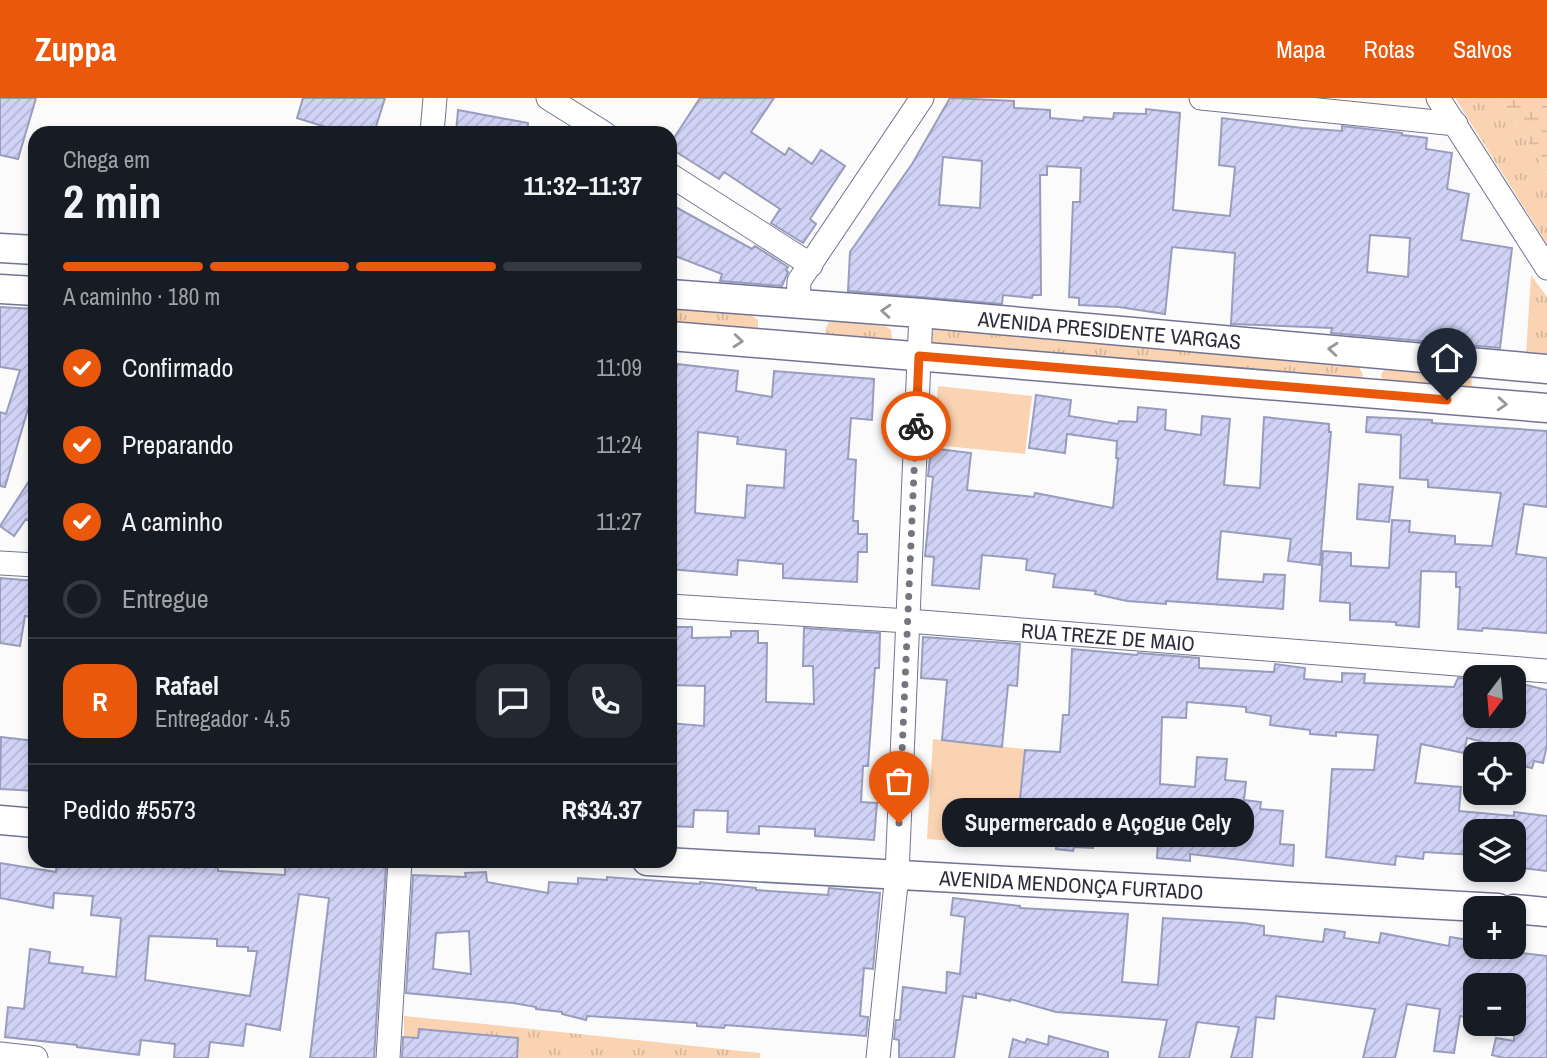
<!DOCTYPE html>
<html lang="pt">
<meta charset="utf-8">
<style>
:root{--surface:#171b24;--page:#242831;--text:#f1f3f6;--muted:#9ea1a6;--line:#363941;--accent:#ea580c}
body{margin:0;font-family:"Archivo Narrow",sans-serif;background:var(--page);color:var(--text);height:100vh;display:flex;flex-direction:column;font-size:26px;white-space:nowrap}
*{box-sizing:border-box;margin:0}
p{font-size:23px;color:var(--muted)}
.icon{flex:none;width:38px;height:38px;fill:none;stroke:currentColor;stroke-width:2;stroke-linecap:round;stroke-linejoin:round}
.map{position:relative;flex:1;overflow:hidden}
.side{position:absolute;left:28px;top:28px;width:649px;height:742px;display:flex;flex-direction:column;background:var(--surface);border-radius:21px;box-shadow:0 4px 10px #0003}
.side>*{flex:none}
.needle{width:46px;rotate:196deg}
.controls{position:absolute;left:1463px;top:567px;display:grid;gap:14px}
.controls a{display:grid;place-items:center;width:63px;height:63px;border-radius:14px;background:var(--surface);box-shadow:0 4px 10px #0003;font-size:35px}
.pin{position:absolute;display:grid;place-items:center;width:60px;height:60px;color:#fff;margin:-72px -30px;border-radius:50% 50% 50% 0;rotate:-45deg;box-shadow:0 0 7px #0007}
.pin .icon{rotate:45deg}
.courier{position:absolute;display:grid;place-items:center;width:70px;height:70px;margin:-35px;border:5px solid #ea580c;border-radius:50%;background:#fff;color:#222;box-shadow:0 2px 9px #0007}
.bubble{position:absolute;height:49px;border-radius:21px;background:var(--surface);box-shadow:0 4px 10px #0003;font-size:23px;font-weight:700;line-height:49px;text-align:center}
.headline em{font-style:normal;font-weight:700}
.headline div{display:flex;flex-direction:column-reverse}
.headline{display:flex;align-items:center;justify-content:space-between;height:119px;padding:0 35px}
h1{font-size:46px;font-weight:700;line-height:52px}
.bar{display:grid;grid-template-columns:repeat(4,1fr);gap:10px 7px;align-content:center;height:84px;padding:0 35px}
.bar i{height:9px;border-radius:5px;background:var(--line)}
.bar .active{background:var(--accent)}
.bar p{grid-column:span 4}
.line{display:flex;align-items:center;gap:18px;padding:0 35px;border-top:2px solid var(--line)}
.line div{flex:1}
.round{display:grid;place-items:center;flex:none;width:74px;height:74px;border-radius:21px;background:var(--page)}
ol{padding:0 35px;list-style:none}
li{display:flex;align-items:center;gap:21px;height:77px}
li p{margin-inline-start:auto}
li .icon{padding:7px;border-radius:50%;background:var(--accent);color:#fff;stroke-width:4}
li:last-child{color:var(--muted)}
li i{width:38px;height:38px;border:4px solid var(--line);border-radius:50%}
header{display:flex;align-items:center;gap:42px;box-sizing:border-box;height:98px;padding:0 35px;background:var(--accent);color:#fff}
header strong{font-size:33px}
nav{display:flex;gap:38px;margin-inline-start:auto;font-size:24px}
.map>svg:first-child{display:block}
.green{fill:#fad4b2}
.wetland{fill:url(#wetland-marsh)}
.park{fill:url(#park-tufts)}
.building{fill:url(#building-hatch);stroke:#999cbd;stroke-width:2;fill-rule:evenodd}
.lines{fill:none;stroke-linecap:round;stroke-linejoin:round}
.minor-casing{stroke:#717493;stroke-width:25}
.tertiary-casing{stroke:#717493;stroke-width:31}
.minor{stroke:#fff;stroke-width:23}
.tertiary{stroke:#fff;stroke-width:28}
.oneway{stroke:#96969d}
.done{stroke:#74757e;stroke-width:7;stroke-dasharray:0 12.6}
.route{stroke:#ea580c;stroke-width:9}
.labels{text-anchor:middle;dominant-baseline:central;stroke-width:5;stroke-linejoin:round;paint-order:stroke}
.street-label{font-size:21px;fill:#2c2d3b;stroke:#fff}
</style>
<header>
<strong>Zuppa</strong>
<nav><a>Mapa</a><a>Rotas</a><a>Salvos</a></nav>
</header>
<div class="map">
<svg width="1547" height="960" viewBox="0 0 1547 960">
<defs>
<pattern id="wetland-marsh" width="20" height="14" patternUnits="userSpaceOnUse" patternTransform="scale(1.75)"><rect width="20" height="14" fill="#fad4b2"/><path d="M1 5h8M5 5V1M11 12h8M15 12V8" fill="none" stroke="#d6b69a"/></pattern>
<pattern id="park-tufts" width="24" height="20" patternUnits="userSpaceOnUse" patternTransform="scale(1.75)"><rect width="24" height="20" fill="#fad4b2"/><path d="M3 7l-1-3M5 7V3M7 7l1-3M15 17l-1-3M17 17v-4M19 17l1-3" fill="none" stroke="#d6b69a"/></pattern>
<pattern id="building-hatch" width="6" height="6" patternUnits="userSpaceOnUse" patternTransform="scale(1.75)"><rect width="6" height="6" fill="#d0d3f5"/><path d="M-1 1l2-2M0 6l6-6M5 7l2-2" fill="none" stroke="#b3b5d3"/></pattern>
</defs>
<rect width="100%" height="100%" fill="#fbfbfb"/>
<path class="green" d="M938,288L1032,298L1025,356L934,347Z
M933,641L1025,651L1016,748L927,741Z
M404,918L475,925V936L419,931L418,940L404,939Z"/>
<path class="wetland" d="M1500,0H1547V75Z"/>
<path class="park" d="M1455,0H1500L1547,75V146Z
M1531,177L1547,199V258L1526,256Z
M670,209L749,215L758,222V231L749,237L670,230Z
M832,222L886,228L891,232L892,240L885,244L828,238L825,233L828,225Z
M940,229L1358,267L1363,277L1360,282L931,247V233Z
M1386,269L1471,278L1472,289L1469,292L1383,286L1381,276Z
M475,925L760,955V960H473Z"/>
<path class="building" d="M0,0H36L18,61L0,57Z
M303,0H385L374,35H345L297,20Z
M700,0H774L751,34L785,57L789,50L812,66L821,52L845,68L810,121L816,126L803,145L771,125L780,111L724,74L719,81L670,50V46Z
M950,0L1014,3V10L1050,12V20L1083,23L1084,19L1113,21L1114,15L1146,16V11L1180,15L1173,112L1230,118L1235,69L1219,67L1222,20L1302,30L1342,33V28L1402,35V37L1427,40L1426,51L1452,55L1447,91L1469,96L1461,142L1512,150L1500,250L1331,235L1332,230L1231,226L1235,155L1172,149L1165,216L1119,209L1079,207V200L1069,199L1073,104H1080L1081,70L1047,68V77H1040L1041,197H1033L1032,200L1003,197L1002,206L848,193L850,154L912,66ZM943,59L982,63L980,110L939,107ZM1370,137L1410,140L1408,179L1367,174Z
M458,12L528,25L527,35H456Z
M670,106L752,151L755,148L788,169L786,172L788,174L782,188L720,183L722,176L670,156Z
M0,209L35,211V287L5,389L0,388V314L6,316L20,272L0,269Z
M677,266L738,273L736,293L772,299L774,273L874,281L872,322L851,320L848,361L856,362L853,423H858V436H867V454H858L857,484L783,480V466L738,462L737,477L670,471V355ZM698,334L738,339L737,346L786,352L784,390L747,387L745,420L695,415Z
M1036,297L1071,302L1069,318L1118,326L1119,323L1137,324L1138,309L1166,312L1165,332L1201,337L1202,318L1230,321L1224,387L1260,390L1264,319L1329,326V334H1331L1320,467L1288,463L1291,441L1221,433L1217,481L1263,484L1264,476L1285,477L1283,511L1180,504L1166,503V506L1127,503L1095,496L1096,493L1053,489L1055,476L1026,472L1027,461L982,457L979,491L932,487L934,459L925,458L933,379L928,378L931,350L971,355L967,392L1034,399L1035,395L1113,410L1118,360H1116L1117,343L1067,336L1065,355L1029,350Z
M1367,319L1432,322V325L1547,333V409L1524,406L1516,456L1547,460V535L1483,530L1482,533L1458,531L1460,489H1456V474L1421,473L1419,529L1396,527V524L1350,522V505L1320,503L1323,453L1351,455V468L1389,470L1392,422L1410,423L1409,434L1455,438V446L1492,448L1501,395L1428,389V382L1400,380L1401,337L1366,334Z
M35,374V426L26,421L14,438L0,428Z
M1359,386L1393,389L1389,424L1357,421Z
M0,480L35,483V520L25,518L20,548L0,545Z
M672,529H692V540L731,539V533H758V545H767L766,604L814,606L813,568H803L804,530L880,535L879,570H875L868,668H863L861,704L877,705L874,742L815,738V731L759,728V736L727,734L728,713L694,712L693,729L670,728V625L704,628L705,588L671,587Z
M923,539L1020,546L1017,588L1008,587L1002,649L942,642L947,582L921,580Z
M1072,551L1137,557L1138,555L1199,560V570L1274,574L1275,566L1305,570L1304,581L1342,584V575L1365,576L1364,585L1454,589L1458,580L1475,581V618H1514V584L1547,592V647L1543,665L1534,663L1532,670L1514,666V656H1511L1512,651L1467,640L1464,655L1421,646L1415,685L1461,689L1459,713L1514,718V714L1547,718V773L1514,769V733H1475V757L1424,754L1423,761L1396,758L1395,767L1326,759L1332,671L1374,672L1378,637L1336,634V638L1310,636V632L1270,627L1271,618L1246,614V609L1187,604L1186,620L1162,619L1160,686L1195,689L1197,659L1227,661L1225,682L1246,684L1244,702L1261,704L1260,711L1283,713L1280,746L1294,747L1293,768L1190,756V763L1157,760L1159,726L1126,723L1125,734L1094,731L1093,750L1074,749L1073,753L1056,751L1058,733L1024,728L1027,701H1020L1025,652L1060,654L1063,617H1069Z
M1,639L35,643V693L0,691Z
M57,763H132L190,770L191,763H218V773L285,777V763L386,768L374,960H310L329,800L299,796L280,932L246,926L243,948L210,944L208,960H174L175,946L141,942L139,957L77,949V947L5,939L8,909L24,911L30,851L50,854L49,865L83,869L82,875L116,879L121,820L91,817L93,798L54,795L53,810L0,800V765L56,774ZM149,838L217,841V848L248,849V853H257L250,898L145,882Z
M486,774L487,784L548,795L549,784L578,786V780L607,782V779L700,786V784L756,790V792L828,797L829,790L880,795L873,871L864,870L860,918L868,919L866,938L725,927L724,930L697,928V925L619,920L587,918L586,922L562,916V914L536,911V909L513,905L406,895L413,777L466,779L465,775ZM469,833L471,876L433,871L436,835Z
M953,800L1020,808V810L1128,816L1122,884L1158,887L1163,820L1244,825L1264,828V837L1323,844L1325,831L1345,834L1344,840L1379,845L1381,835L1449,848L1450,839L1475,843V849L1521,857V855L1547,858V960H1504L1492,957L1496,940L1514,943V887H1475V920L1460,918L1454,955L1434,953L1440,911L1407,906L1395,960H1363L1375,911L1276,898L1274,921L1256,919L1252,960H1231L1239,929L1197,924L1189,960H1159L1167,922L1056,914L1010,901V903L976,895V900L963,898L954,960H899V942L894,941L896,922H900L903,889L946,895L947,874L960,876L965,819L951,817Z
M419,931L518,940L517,960H402L403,939L418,940Z
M1049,938L1108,954V960H1009L1013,941L1025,945L1027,941L1048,947Z"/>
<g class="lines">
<defs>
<g id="minor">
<path d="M548,0L604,35"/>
<path d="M1201,0L1456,26"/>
<path d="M1438,0L1547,170"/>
<path d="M432,35L435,0"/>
<path d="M670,77L811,167"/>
<path d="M798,206L799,183L922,0"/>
<path d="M0,465L35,467"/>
<path id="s1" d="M670,508L908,523L1547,573"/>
<path d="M0,956L36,960"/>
<path d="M388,960L400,763"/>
<path d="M878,960L897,776L921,215"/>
</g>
<g id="tertiary">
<path d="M0,150L35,152"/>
<path d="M0,191L35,193"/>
<path id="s2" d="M670,196L921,215L1547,271"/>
<path d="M670,238L1547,310"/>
<path d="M0,722L35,725"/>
<path id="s3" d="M647,763L1498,810"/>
<path d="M1514,811L1547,814"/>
</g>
</defs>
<use href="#minor" class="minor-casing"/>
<use href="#tertiary" class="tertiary-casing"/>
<use href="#minor" class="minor"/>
<use href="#tertiary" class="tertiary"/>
</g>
<defs><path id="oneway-chevron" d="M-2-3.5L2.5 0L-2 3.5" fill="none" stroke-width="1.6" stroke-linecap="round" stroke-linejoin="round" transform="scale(1.75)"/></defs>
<g class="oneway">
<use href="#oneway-chevron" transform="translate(886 213) rotate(-176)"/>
<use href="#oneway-chevron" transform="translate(738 243) rotate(5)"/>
<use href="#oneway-chevron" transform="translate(1333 251) rotate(-175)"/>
<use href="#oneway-chevron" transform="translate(1502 306) rotate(4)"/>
</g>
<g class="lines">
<path class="done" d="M899,725L916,328"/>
<path class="route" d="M916,328L919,258L1447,302"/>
</g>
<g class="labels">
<g class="street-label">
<text stroke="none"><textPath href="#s2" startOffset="441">AVENIDA PRESIDENTE VARGAS</textPath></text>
<text stroke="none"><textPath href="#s1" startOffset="439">RUA TREZE DE MAIO</textPath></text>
<text stroke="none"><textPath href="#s3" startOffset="425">AVENIDA MENDONÇA FURTADO</textPath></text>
</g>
</g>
</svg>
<div class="controls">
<a><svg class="needle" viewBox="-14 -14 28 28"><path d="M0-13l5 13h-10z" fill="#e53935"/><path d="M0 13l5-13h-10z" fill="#9ea1a6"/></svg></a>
<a><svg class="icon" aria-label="locate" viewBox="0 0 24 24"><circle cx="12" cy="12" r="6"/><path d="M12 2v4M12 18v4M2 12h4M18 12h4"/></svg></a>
<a><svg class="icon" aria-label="layers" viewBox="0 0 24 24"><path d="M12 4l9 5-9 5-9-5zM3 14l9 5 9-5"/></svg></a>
<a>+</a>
<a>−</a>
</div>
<div class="pin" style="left:899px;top:725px;background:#ea580c"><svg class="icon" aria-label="bag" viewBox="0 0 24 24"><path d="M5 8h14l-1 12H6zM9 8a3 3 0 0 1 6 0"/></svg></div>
<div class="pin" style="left:1447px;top:302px;background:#1f2937"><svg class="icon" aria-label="home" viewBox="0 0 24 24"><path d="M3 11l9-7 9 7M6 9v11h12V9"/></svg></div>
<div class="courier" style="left:916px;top:328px"><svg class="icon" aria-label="bike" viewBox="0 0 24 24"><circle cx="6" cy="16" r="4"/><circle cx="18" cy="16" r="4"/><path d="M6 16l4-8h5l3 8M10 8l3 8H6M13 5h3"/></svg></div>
<div class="bubble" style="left:942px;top:700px;width:312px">Supermercado e Açogue Cely</div>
<section class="side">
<div class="headline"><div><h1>2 min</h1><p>Chega em</p></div><em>11:32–11:37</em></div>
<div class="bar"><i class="active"></i><i class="active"></i><i class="active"></i><i></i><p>A caminho · 180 m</p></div>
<ol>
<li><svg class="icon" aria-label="check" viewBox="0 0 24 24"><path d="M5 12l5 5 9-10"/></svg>Confirmado<p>11:09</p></li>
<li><svg class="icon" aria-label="check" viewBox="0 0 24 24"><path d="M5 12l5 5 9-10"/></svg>Preparando<p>11:24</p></li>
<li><svg class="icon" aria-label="check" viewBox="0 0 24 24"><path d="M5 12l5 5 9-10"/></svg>A caminho<p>11:27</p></li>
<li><i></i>Entregue</li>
</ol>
<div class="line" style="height:126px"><b class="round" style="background:var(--accent);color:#fff">R</b><div><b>Rafael</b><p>Entregador · 4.5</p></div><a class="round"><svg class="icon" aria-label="chat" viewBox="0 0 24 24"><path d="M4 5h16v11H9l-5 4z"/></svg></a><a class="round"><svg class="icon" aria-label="phone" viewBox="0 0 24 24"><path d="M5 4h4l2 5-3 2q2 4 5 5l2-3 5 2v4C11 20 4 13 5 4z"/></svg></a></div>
<div class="line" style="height:91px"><div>Pedido #5573</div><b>R$34.37</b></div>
</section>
</div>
